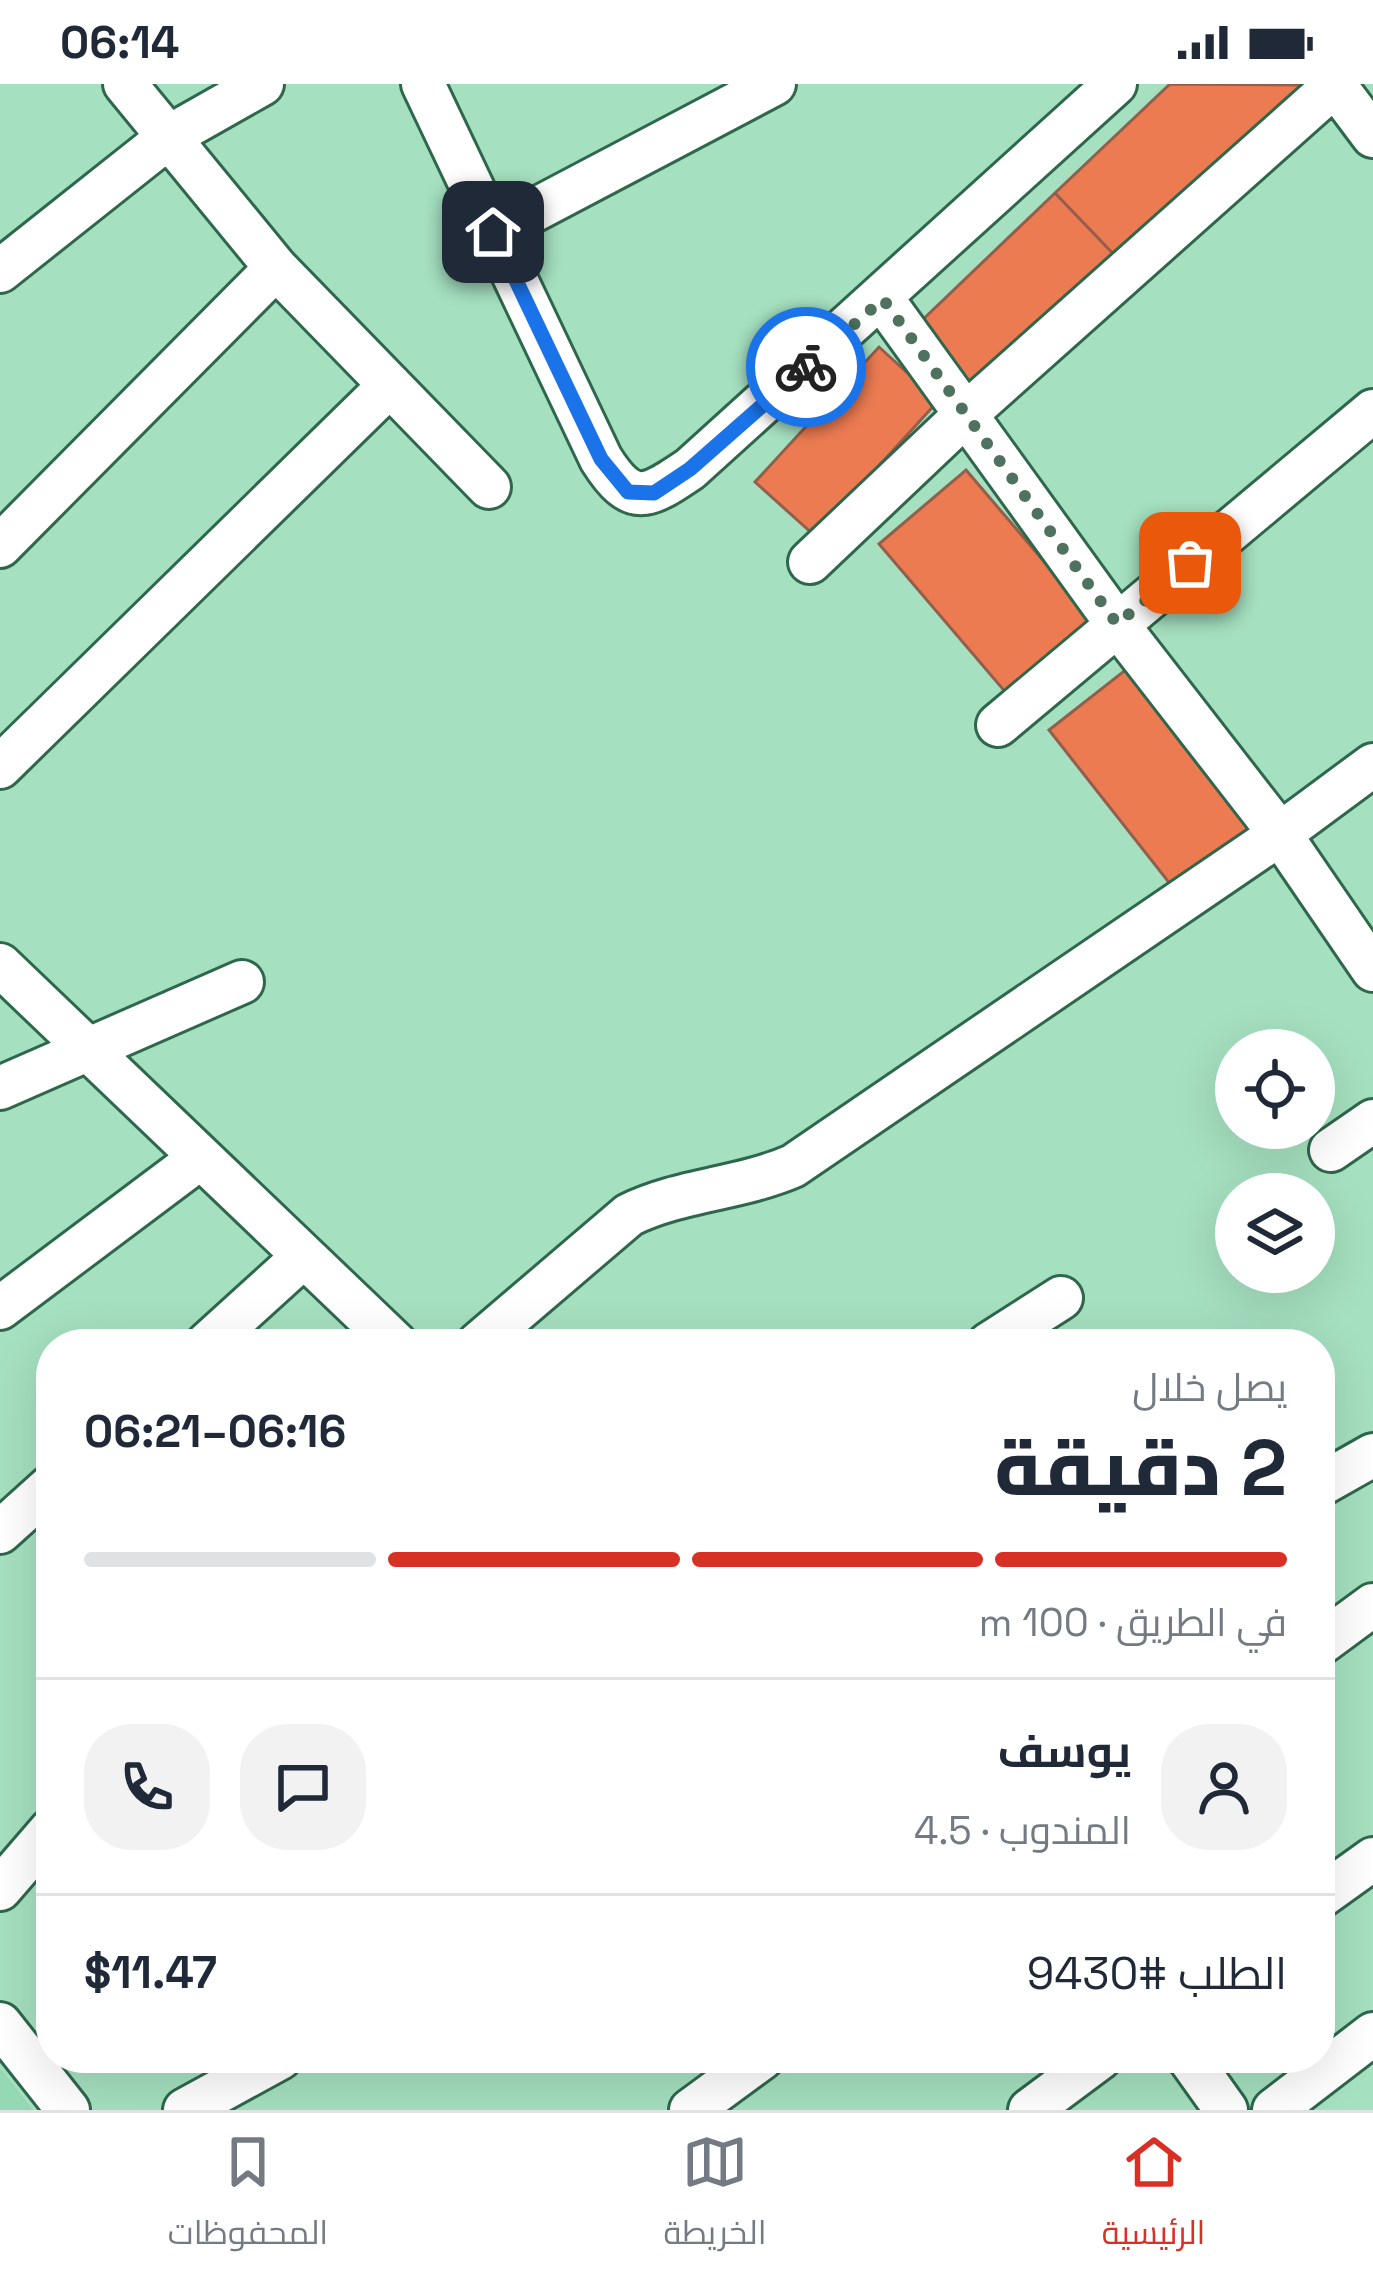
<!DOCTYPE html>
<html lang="ar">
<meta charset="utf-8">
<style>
:root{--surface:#fff;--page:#f2f2f3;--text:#1f2937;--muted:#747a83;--line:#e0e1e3;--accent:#d93025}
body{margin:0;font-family:"Space Grotesk",Cairo,sans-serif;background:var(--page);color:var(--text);direction:rtl;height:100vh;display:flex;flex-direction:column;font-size:45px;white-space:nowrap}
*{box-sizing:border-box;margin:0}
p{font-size:39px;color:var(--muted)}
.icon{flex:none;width:66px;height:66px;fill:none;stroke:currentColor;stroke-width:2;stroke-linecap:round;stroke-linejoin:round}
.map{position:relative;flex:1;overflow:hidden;direction:ltr}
.drawer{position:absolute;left:36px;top:1245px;width:1299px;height:744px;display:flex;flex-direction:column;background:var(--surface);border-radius:48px;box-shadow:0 12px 48px #0002;direction:rtl}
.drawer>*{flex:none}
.buttons{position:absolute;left:1215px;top:945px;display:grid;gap:24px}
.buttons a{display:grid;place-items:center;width:120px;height:120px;border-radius:50%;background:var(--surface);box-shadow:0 12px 48px #0002;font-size:60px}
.pin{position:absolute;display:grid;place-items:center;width:102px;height:102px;color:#fff;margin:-51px;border-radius:24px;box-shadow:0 6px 18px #0006}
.courier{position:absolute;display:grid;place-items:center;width:120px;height:120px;margin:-60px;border:9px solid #1a73e8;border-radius:50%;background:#fff;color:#222;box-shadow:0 3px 15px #0007}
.overview em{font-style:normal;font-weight:800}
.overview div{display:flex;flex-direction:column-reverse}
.overview{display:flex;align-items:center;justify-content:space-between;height:204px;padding:0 48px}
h1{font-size:78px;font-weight:800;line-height:90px}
.bar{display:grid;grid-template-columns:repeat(4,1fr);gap:18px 12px;align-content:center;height:144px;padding:0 48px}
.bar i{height:15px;border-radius:9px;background:var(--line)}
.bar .active{background:var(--accent)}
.bar p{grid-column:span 4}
.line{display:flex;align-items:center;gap:30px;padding:0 48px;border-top:3px solid var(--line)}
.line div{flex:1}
.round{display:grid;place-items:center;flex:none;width:126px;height:126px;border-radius:48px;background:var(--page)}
.status{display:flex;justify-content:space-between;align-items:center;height:84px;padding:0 60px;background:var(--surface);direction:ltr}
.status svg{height:33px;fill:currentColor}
.tabs{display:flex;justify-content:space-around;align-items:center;height:168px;border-top:3px solid var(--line);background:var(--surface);font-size:33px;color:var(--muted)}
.tabs a{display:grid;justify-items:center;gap:6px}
.tabs .active{color:var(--accent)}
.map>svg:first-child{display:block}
.built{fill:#94d8b4}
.building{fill:#ec7b51;stroke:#935e4c;stroke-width:3}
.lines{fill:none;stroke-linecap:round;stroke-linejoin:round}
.minor-casing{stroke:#2e674c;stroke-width:48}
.minor{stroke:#fff;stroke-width:42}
.done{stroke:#4e725f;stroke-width:12;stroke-dasharray:0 21.6}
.route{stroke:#1a73e8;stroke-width:15}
</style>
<div class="status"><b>06:14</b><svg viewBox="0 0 49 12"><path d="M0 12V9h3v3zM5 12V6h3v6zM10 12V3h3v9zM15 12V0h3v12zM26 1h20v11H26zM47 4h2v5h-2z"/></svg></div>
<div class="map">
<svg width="1373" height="2026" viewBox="0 0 1373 2026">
<rect width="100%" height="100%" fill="#a5e0c0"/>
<path class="built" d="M0,1984L33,2026H0Z"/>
<path class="building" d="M1170,0L1310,1L1123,180L1055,109Z
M1055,109L1123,180L981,314L914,244Z
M879,263L938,317L815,452L755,398Z
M966,386L1100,543L1013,617L879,460Z
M1128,584L1257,749L1178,810L1049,646Z"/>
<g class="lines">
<defs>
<path id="minor" d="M125,0L276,184L489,403
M423,0L601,375C632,424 647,414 690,385L1115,0
M1334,0L1373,52
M493,148L774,0
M0,187L170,52L262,0
M883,216L1117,540L1280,750L1373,886
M0,462L276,184
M810,478L966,330L1336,0
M998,641L1373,327
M0,683L390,301
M0,881L396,1260
M0,1004L242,898
M1331,1066L1373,1037
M0,1224L200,1074
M207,1260L304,1172
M478,1260L629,1131C679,1106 740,1105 793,1082L1280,750L1373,681
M989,1260L1061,1214
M1320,1401L1373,1371
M0,1448L51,1402
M1320,1560L1373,1521
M0,1805L51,1746
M1320,1813L1373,1775
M0,1940L68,2026
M1189,1974L1226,2026
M185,2026L280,1974
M691,2026L762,1974
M1030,2026L1100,1974
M1274,2026L1373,1950"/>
</defs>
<use href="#minor" class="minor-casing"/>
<use href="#minor" class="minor"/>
</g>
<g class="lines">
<path class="done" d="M806,283L883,215L1117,540L1190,479"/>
<path class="route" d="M493,148L601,375L628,408L654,409L690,385L806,283"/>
</g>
</svg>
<div class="buttons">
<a><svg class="icon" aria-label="locate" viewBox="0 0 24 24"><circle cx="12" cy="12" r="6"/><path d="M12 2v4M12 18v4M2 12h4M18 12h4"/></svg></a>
<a><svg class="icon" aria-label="layers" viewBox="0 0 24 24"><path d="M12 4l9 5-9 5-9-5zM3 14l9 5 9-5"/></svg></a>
</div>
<div class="pin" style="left:1190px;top:479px;background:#ea580c"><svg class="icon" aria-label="bag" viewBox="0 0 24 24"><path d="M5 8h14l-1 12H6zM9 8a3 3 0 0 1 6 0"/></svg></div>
<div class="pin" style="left:493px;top:148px;background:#1f2937"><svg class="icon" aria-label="home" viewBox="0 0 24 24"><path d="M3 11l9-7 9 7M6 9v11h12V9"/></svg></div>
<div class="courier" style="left:806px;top:283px"><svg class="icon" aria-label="bike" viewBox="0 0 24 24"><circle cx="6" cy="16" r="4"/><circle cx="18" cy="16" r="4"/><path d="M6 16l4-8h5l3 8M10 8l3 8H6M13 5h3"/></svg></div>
<section class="drawer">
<div class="overview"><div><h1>2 دقيقة</h1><p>يصل خلال</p></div><em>06:16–06:21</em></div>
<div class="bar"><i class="active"></i><i class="active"></i><i class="active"></i><i></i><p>في الطريق · 100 m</p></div>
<div class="line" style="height:216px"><a class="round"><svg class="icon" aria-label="person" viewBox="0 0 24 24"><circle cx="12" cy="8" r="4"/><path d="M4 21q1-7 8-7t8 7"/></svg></a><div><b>يوسف</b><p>المندوب · 4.5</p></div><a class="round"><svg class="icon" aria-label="chat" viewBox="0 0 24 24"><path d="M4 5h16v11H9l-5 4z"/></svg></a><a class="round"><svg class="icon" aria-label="phone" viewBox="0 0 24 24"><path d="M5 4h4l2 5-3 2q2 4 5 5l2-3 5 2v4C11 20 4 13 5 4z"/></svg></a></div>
<div class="line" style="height:156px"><div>الطلب #9430</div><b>$11.47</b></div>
</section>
</div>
<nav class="tabs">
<a class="active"><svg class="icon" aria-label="home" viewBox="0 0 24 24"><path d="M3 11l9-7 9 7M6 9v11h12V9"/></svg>الرئيسية</a>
<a><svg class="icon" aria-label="map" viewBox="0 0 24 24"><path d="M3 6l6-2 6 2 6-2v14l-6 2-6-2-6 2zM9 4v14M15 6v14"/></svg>الخريطة</a>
<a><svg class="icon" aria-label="saved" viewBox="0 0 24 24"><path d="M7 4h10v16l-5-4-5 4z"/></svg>المحفوظات</a>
</nav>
